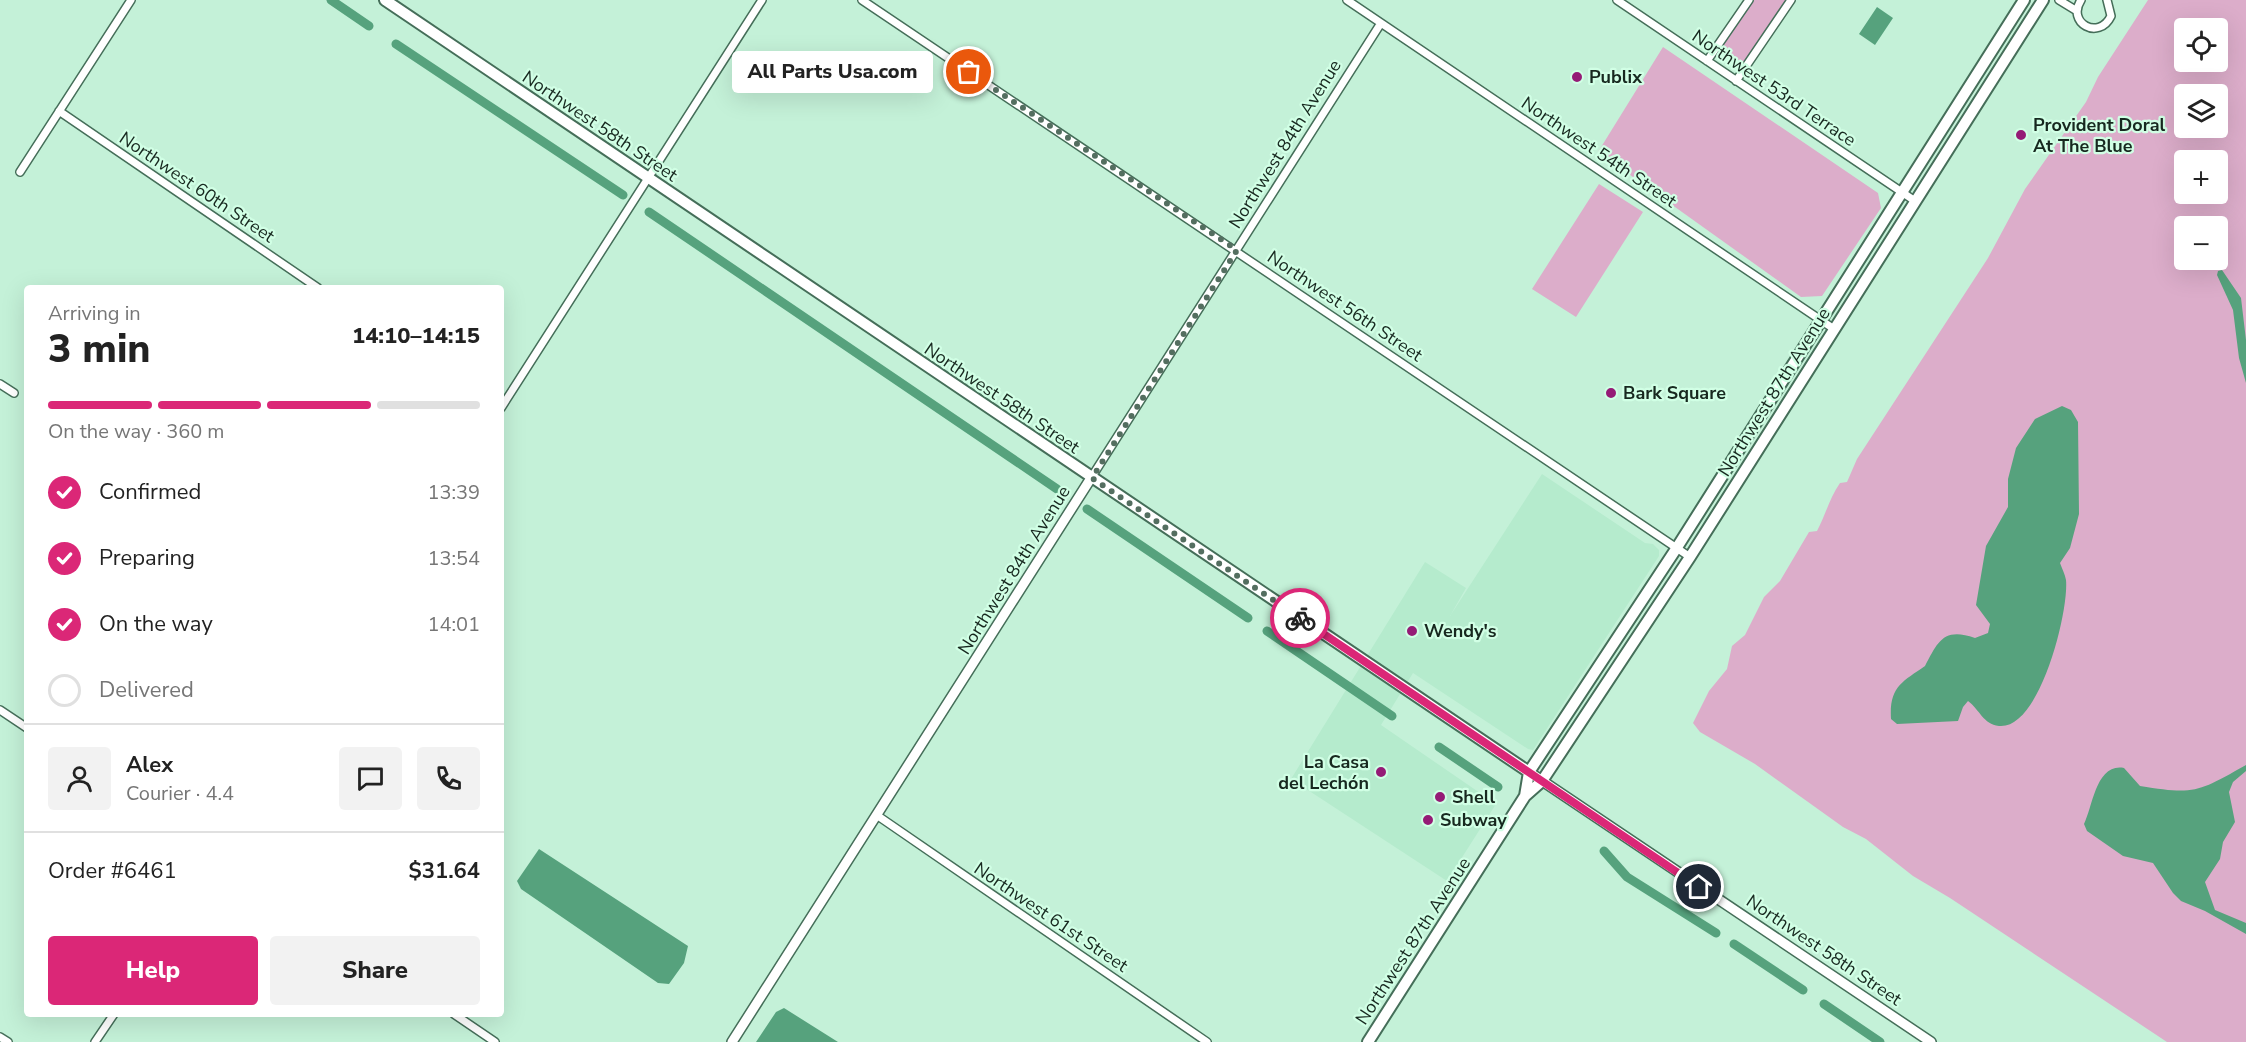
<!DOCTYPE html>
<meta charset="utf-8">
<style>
:root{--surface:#fff;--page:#f2f2f2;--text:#222;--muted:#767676;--line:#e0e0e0;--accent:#db2777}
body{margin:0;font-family:"Nunito Sans",sans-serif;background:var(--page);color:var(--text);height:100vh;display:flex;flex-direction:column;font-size:22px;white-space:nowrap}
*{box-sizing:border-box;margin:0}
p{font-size:20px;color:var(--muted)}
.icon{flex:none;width:33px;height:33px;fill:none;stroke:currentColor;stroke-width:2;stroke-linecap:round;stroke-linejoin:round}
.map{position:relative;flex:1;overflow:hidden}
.sheet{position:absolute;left:24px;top:285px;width:480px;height:732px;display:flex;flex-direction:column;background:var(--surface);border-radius:6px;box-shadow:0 6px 24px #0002}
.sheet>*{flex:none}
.controls{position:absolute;left:2174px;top:18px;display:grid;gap:12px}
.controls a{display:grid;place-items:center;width:54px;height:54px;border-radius:6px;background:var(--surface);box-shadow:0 6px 24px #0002;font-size:30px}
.pin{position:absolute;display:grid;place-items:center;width:51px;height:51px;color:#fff;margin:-26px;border:3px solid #fff;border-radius:50%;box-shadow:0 2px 6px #0007}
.courier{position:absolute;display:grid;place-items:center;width:60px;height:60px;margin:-30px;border:4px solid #db2777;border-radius:50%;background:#fff;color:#222;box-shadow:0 2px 8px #0007}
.bubble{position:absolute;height:42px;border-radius:6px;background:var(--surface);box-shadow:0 6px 24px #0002;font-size:20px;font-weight:800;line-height:42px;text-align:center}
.head em{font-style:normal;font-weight:800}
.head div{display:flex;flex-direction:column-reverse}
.head{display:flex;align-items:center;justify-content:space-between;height:102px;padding:0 24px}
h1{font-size:39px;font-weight:800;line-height:45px}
.bar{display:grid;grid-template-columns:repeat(4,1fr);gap:9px 6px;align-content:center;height:72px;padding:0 24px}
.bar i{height:8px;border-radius:4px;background:var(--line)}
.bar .selected{background:var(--accent)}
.bar p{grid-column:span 4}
.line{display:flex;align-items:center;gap:15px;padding:0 24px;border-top:2px solid var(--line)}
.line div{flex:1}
.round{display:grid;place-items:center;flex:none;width:63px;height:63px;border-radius:6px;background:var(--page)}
ol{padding:0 24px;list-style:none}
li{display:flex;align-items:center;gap:18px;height:66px}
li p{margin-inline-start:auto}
li .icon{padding:6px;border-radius:50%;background:var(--accent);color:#fff;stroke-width:4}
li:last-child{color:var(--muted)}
li i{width:33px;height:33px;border:3px solid var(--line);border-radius:50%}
.button{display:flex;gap:12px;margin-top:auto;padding:12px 24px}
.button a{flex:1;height:69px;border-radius:6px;background:var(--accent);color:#fff;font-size:24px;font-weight:800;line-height:69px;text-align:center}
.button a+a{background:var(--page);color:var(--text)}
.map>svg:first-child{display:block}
.built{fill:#b5ebcd}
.green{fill:#dcadca;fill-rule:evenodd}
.water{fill:#56a27d}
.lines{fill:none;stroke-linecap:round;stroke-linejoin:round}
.canal{stroke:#56a27d;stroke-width:9}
.minor-casing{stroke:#456e59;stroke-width:10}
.tertiary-casing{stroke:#456e59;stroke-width:12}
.secondary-casing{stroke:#456e59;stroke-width:14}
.minor{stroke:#fff;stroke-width:7}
.tertiary{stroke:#fff;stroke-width:9}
.secondary{stroke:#fff;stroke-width:10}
.done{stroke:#546e60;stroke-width:6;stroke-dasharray:0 10.8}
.route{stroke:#db2777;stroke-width:8}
.poi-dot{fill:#951b76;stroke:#d1ffe5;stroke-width:2}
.labels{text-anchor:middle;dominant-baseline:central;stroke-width:4.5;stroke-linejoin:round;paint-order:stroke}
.poi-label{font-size:18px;font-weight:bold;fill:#17281f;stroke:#d1ffe5;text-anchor:start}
.street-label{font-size:18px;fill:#17281f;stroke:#d1ffe5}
</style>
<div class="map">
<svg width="2246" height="1042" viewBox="0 0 2246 1042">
<rect width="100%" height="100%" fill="#c4f1d8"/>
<path class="built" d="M1542,474L1645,543L1653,544L1659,550V556L1533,750L1528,749L1413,673L1381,725L1496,804L1447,881L1291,779L1425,562L1466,588L1450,616Z"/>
<path class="green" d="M1754,0H1788L1744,65L1720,49Z
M2148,0H2246V1042H2167L1950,898L1913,876L1866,839L1843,827L1755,764L1700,732L1693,723L1709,691L1727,669L1732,646L1745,635L1764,597L1780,581L1809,532L1817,531C1826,514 1829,499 1840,483L1847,482L1857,459L1988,258L2025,189L2086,102L2098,77ZM2184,28H2217V62H2184ZM2184,94H2217V128H2184ZM2184,160H2217V194H2184ZM2184,226H2217V260H2184Z
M1663,47L1878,193L1881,208L1822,296L1801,297L1598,152Z
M1599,184L1643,212L1576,317L1532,289Z"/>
<path class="water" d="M1877,7L1893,18L1875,45L1859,34Z
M2222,270L2241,298L2246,340V383L2239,358L2233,310L2217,275L2218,271Z
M2062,406L2071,410L2078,422L2079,514L2070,548L2060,563C2062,569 2065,574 2066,580C2069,611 2040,730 1999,726C1983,724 1980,710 1968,701L1963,707L1958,721L1897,724L1891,719C1889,687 1902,682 1925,666C1938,642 1943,627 1975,638L1988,633L1990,624L1976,605L1986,546L2008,507V479L2016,448L2035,419Z
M2246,765V771L2233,782L2229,792L2235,822L2223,842L2220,859L2205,882L2215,910L2246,923V934L2205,911L2181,901L2173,893L2153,863L2123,856L2087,831L2084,824C2093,806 2096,763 2124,768L2140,786C2195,795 2198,792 2246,765Z
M539,849L688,946L684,963L669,984L658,983L521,889L517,881Z
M784,1008L838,1042H756L776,1012Z"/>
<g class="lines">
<path class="canal" d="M331,0L369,26
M396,44L623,195
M649,212L1057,489
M1087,509L1248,618
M1267,631L1392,716
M1439,747L1498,787
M1604,851L1627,877L1716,933
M1734,944L1803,990
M1824,1004L1880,1042"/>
<defs>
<path id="minor" d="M862,0L1690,557
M1347,0L1834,329
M1617,0L1915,201
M2059,0L2077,11
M2081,0C2066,23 2099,41 2111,16L2107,0
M1707,61L1749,0
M1736,81L1791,0
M59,111L318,288
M20,172L131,0
M0,384L14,393
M501,408L762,0
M1091,478L1381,23
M0,710L27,728
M878,816L1207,1042
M454,1014L495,1042
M0,1037L8,1042
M95,1042L114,1014"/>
<path id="tertiary" d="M1529,772L1931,1042
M732,1042L1091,478"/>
<path id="secondary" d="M385,0L1529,772
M1525,796L1529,772L1676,549L2024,0
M1368,1042L1525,796L1542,781L1690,557L2043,0"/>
</defs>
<use href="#minor" class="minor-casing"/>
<use href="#tertiary" class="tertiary-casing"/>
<use href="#secondary" class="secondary-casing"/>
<use href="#minor" class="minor"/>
<use href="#tertiary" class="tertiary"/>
<use href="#secondary" class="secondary"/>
</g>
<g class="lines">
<path class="done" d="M969,72L1237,250L1092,478L1300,618"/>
<path class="route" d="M1300,618L1699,887"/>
</g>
<g class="poi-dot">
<circle cx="1577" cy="77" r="6"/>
<circle cx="2021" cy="135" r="6"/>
<circle cx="1611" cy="393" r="6"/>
<circle cx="1412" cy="631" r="6"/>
<circle cx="1381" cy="772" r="6"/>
<circle cx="1440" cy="797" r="6"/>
<circle cx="1428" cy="820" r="6"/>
</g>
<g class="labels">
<g class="poi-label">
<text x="1589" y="77">Publix</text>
<text x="2033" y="125">Provident Doral<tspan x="2033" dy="21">At The Blue</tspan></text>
<text x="1623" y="393">Bark Square</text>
<text x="1424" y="631">Wendy's</text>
<text x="1369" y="762" text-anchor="end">La Casa<tspan x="1369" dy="21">del Lechón</tspan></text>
<text x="1452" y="797">Shell</text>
<text x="1440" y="820">Subway</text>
</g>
<g class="street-label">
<text transform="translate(1774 88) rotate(34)">Northwest 53rd Terrace</text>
<text transform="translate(600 126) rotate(34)">Northwest 58th Street</text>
<text transform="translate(1285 144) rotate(-58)">Northwest 84th Avenue</text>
<text transform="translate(1599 152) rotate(34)">Northwest 54th Street</text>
<text transform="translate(197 187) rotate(34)">Northwest 60th Street</text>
<text transform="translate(1345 306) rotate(34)">Northwest 56th Street</text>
<text transform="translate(1774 392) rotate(-58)">Northwest 87th Avenue</text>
<text transform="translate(1002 398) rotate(34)">Northwest 58th Street</text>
<text transform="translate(1014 570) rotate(-58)">Northwest 84th Avenue</text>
<text transform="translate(1051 917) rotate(34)">Northwest 61st Street</text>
<text transform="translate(1413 941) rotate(-57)">Northwest 87th Avenue</text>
<text transform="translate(1824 950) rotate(34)">Northwest 58th Street</text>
</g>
</g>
</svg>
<div class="controls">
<a><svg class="icon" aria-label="locate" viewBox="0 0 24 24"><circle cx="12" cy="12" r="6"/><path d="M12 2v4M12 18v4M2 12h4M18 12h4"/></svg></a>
<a><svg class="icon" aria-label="layers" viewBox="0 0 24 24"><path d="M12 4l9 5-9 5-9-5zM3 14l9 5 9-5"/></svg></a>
<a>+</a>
<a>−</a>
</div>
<div class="pin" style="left:969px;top:72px;background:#ea580c"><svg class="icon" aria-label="bag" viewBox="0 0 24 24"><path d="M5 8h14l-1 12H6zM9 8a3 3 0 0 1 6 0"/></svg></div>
<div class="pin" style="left:1699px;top:887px;background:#1f2937"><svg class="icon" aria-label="home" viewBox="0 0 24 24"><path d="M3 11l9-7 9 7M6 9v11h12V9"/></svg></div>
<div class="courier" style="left:1300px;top:618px"><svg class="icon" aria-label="bike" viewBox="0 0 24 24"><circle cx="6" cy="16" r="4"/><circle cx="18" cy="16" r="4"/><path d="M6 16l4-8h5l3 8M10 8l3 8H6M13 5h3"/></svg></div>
<div class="bubble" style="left:732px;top:51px;width:201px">All Parts Usa.com</div>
<section class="sheet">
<div class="head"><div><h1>3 min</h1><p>Arriving in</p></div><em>14:10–14:15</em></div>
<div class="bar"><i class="selected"></i><i class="selected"></i><i class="selected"></i><i></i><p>On the way · 360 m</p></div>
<ol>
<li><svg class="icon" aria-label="check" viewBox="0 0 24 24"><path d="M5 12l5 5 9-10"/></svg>Confirmed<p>13:39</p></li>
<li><svg class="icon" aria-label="check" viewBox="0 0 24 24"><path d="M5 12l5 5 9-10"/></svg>Preparing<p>13:54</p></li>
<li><svg class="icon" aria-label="check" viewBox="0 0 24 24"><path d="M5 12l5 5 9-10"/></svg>On the way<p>14:01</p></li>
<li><i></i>Delivered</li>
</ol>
<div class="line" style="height:108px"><a class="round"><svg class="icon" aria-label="person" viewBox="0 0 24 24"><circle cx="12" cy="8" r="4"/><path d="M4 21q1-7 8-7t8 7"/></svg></a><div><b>Alex</b><p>Courier · 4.4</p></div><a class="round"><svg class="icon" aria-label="chat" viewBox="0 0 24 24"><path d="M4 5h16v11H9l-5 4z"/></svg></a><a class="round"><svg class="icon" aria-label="phone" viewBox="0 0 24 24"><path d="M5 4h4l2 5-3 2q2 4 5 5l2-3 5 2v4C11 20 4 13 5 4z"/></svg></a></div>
<div class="line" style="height:78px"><div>Order #6461</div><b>$31.64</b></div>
<div class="button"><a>Help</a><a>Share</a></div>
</section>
</div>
